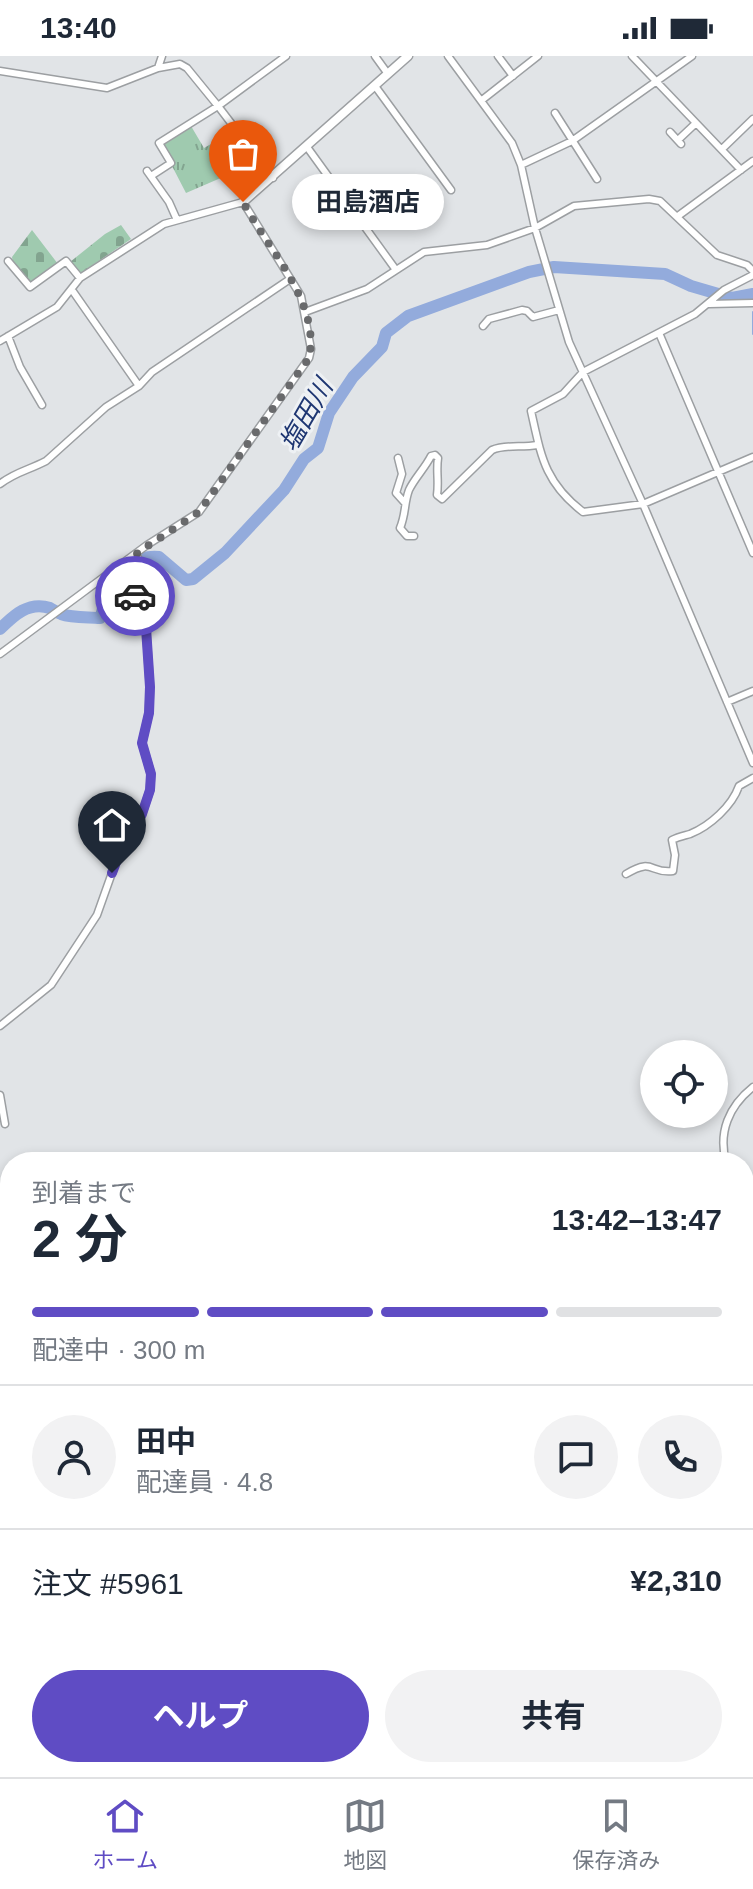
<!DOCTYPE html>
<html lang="ja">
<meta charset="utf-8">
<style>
:root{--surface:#fff;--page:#f2f2f3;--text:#1f2937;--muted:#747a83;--line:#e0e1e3;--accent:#5f4cc4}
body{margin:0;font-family:Arial,"Noto Sans JP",sans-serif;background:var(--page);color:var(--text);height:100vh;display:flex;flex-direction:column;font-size:30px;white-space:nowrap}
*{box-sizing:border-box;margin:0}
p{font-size:26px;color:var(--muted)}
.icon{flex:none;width:44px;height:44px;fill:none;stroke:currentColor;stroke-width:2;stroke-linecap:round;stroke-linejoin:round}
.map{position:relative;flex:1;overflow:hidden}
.sheet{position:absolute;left:0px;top:1096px;width:754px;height:626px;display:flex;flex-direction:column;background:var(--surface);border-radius:32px 32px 0 0;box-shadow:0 4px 12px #0003}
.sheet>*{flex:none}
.tools{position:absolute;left:640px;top:984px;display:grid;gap:16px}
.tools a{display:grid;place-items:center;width:88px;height:88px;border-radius:50%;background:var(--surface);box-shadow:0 4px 12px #0003;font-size:40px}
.pin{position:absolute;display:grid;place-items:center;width:68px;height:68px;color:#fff;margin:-82px -34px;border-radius:50% 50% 50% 0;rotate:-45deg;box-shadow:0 0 8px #0007}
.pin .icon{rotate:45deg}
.courier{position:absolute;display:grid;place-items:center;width:80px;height:80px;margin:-40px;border:6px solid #5f4cc4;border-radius:50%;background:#fff;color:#222;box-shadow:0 2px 10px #0007}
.bubble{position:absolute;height:56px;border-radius:28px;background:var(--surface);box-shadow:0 4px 12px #0003;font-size:26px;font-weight:700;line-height:56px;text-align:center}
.head em{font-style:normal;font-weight:700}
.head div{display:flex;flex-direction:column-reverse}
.head{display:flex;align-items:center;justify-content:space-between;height:136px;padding:0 32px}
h1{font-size:52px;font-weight:700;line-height:60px}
.bar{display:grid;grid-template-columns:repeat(4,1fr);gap:12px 8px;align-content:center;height:96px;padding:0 32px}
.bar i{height:10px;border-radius:6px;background:var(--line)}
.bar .selected{background:var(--accent)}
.bar p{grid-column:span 4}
.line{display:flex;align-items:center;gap:20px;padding:0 32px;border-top:2px solid var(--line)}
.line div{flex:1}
.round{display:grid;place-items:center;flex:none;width:84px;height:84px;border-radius:42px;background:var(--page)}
.cta{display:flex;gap:16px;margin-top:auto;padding:16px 32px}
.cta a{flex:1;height:92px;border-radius:48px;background:var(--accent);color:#fff;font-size:32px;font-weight:700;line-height:92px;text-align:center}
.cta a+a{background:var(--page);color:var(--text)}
.status{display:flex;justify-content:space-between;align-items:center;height:56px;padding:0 40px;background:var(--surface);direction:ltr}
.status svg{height:22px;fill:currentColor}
.menu{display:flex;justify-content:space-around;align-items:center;height:112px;border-top:2px solid var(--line);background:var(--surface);font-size:22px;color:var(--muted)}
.menu a{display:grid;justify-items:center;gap:4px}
.menu .selected{color:var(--accent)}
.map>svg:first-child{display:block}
.forest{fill:url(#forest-crowns)}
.cemetery{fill:url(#cemetery-stones)}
.park{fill:url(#park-tufts)}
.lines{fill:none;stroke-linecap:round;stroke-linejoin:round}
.stream{stroke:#93abdc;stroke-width:2}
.river{stroke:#93abdc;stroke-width:12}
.street-casing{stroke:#9c9fa2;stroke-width:9}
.secondary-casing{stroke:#9c9fa2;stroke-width:11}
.street{stroke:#fff;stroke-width:6}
.secondary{stroke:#fff;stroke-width:8}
.done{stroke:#696a6c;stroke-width:8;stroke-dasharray:0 14.4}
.route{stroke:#5f4cc4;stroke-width:10}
.labels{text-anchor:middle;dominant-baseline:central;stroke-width:6;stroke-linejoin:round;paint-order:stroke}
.water-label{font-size:26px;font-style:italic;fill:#1e3672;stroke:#eef1f4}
</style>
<div class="status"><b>13:40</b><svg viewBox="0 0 49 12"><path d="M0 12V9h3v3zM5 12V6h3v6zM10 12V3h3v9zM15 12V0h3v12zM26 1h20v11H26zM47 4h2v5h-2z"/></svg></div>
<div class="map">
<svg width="753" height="1721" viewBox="0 0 753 1721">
<defs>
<pattern id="forest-crowns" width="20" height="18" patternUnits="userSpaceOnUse" patternTransform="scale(2)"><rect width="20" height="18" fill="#9fcaaf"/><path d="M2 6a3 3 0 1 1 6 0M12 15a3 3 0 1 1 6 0" fill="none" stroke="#82a48f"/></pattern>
<pattern id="cemetery-stones" width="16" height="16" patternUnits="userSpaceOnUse" patternTransform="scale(2)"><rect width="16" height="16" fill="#9fcaaf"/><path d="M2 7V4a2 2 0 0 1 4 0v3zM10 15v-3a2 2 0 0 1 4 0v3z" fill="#82a48f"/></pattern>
<pattern id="park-tufts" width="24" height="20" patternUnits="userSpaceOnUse" patternTransform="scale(2)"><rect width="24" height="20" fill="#9fcaaf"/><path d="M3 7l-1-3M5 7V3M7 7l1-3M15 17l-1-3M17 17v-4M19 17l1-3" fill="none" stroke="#82a48f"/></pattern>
</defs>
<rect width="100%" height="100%" fill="#e1e4e7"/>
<path class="forest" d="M10,1596V1712H81L80,1721H0V1601Z"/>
<path class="cemetery" d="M121,169L131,183L81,217L70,206L105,178Z
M32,174L58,208L31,228L13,207L12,201Z"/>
<path class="park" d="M191,70L204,92L225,80L243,106L246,115L226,125L223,121L186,137L172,110L175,108L162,87Z"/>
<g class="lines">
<path class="stream" d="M753,256V278"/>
<path class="river" d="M0,573C14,559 29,545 50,552C54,554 57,557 61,558C72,562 88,561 100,562C105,552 103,541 106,531C112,511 141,499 159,501L186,524L193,523L225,497L284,434L304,403L318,392L329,357L353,321L382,291L386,277L408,260L529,216L554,211L665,218L691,230L732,242L753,238"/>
<defs>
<path id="street" d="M375,0L388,18
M448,0L512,87L521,109L535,172L569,286L643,448L753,707
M498,0L513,20
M632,0L741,114
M158,12L162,0
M0,15L107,32L158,12L180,8L187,12L218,50L273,122
M375,30L451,134
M482,44L538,0
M555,57L597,123
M670,76L681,88
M678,84L696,67
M307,91L396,214
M722,93L753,63
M521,109L572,85L692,0
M147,115L169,146L177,164
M151,120L171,107L159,87L218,50L286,0
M678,160L753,105
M8,205L30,231L66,205L80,222
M753,219L724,234L695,258L583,316L563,338L531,355C541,399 544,426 583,456L643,448L753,401
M72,234L139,330
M709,248L753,247
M305,256L367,233L424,196L487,189L535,172L574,150L649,143L660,145L717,199L747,209L753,215
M483,270L489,263L522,254L527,255L533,261L559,254
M659,277L753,497
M8,280L20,311L42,349
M0,285L57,251L80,222L164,168L243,146L301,240L311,293L309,302L199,456L147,489L0,598
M398,402L402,418L396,437L405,447
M0,428C15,416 29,414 46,405L106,351L139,330L152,316L290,223
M414,480H407L400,472C406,458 404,447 409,434C414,423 425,412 431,400L435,399L438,402C436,415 439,425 437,439L442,443L492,394C506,388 522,392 537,389
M727,646L753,635
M626,818C654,801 649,818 673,815L675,799L672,784C678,781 683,780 690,778C710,770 732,750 739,730L753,722
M0,970L51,929L97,859L118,800L142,758L150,734L151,718L142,687L149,657L150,631L146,572L134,543L140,516L137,497
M0,1039L5,1068
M726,1106C718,1076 729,1050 753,1031
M744,1591L753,1587
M744,1602L753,1595
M744,1685L753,1689"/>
<path id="secondary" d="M243,146L408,0"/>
</defs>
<use href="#street" class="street-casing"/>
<use href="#secondary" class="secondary-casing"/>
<use href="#street" class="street"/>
<use href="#secondary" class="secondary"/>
</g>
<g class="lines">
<path class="done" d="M135,540L140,516L137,497L199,456L309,302C321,247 267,192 243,146"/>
<path class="route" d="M112,817L122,790L142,758L150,734L151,718L142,687L149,657L150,631L146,572L135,540"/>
</g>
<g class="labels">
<g class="water-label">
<text transform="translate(306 359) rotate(-60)">塩田川</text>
</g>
</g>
</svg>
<div class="tools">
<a><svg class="icon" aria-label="locate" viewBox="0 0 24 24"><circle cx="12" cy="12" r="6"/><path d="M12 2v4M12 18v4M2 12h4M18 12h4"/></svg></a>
</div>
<div class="pin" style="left:243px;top:146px;background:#ea580c"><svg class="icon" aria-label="bag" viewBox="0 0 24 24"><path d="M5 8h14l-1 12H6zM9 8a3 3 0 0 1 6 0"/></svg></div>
<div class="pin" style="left:112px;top:817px;background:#1f2937"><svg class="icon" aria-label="home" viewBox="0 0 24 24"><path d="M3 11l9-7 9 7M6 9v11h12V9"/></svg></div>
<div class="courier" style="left:135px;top:540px"><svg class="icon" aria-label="car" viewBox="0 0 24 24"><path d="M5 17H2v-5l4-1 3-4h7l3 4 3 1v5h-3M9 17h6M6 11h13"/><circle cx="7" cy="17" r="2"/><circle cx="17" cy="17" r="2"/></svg></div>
<div class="bubble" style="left:292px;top:118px;width:152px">田島酒店</div>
<section class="sheet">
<div class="head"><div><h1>2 分</h1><p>到着まで</p></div><em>13:42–13:47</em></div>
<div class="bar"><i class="selected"></i><i class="selected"></i><i class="selected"></i><i></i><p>配達中 · 300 m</p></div>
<div class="line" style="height:144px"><a class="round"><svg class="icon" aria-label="person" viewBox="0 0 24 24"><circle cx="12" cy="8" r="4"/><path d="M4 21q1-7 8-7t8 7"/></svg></a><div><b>田中</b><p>配達員 · 4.8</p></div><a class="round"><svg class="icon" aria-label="chat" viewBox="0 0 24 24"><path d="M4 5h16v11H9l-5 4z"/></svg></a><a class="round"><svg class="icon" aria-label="phone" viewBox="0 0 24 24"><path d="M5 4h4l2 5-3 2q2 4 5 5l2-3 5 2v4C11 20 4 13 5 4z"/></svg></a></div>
<div class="line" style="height:104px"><div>注文 #5961</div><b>¥2,310</b></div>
<div class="cta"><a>ヘルプ</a><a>共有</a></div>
</section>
</div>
<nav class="menu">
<a class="selected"><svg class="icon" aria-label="home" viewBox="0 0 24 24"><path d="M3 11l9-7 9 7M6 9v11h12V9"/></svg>ホーム</a>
<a><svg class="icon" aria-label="map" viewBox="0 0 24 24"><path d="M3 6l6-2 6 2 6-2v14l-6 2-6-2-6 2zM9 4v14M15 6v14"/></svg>地図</a>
<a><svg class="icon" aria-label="saved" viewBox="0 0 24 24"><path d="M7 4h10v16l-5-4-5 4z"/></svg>保存済み</a>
</nav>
